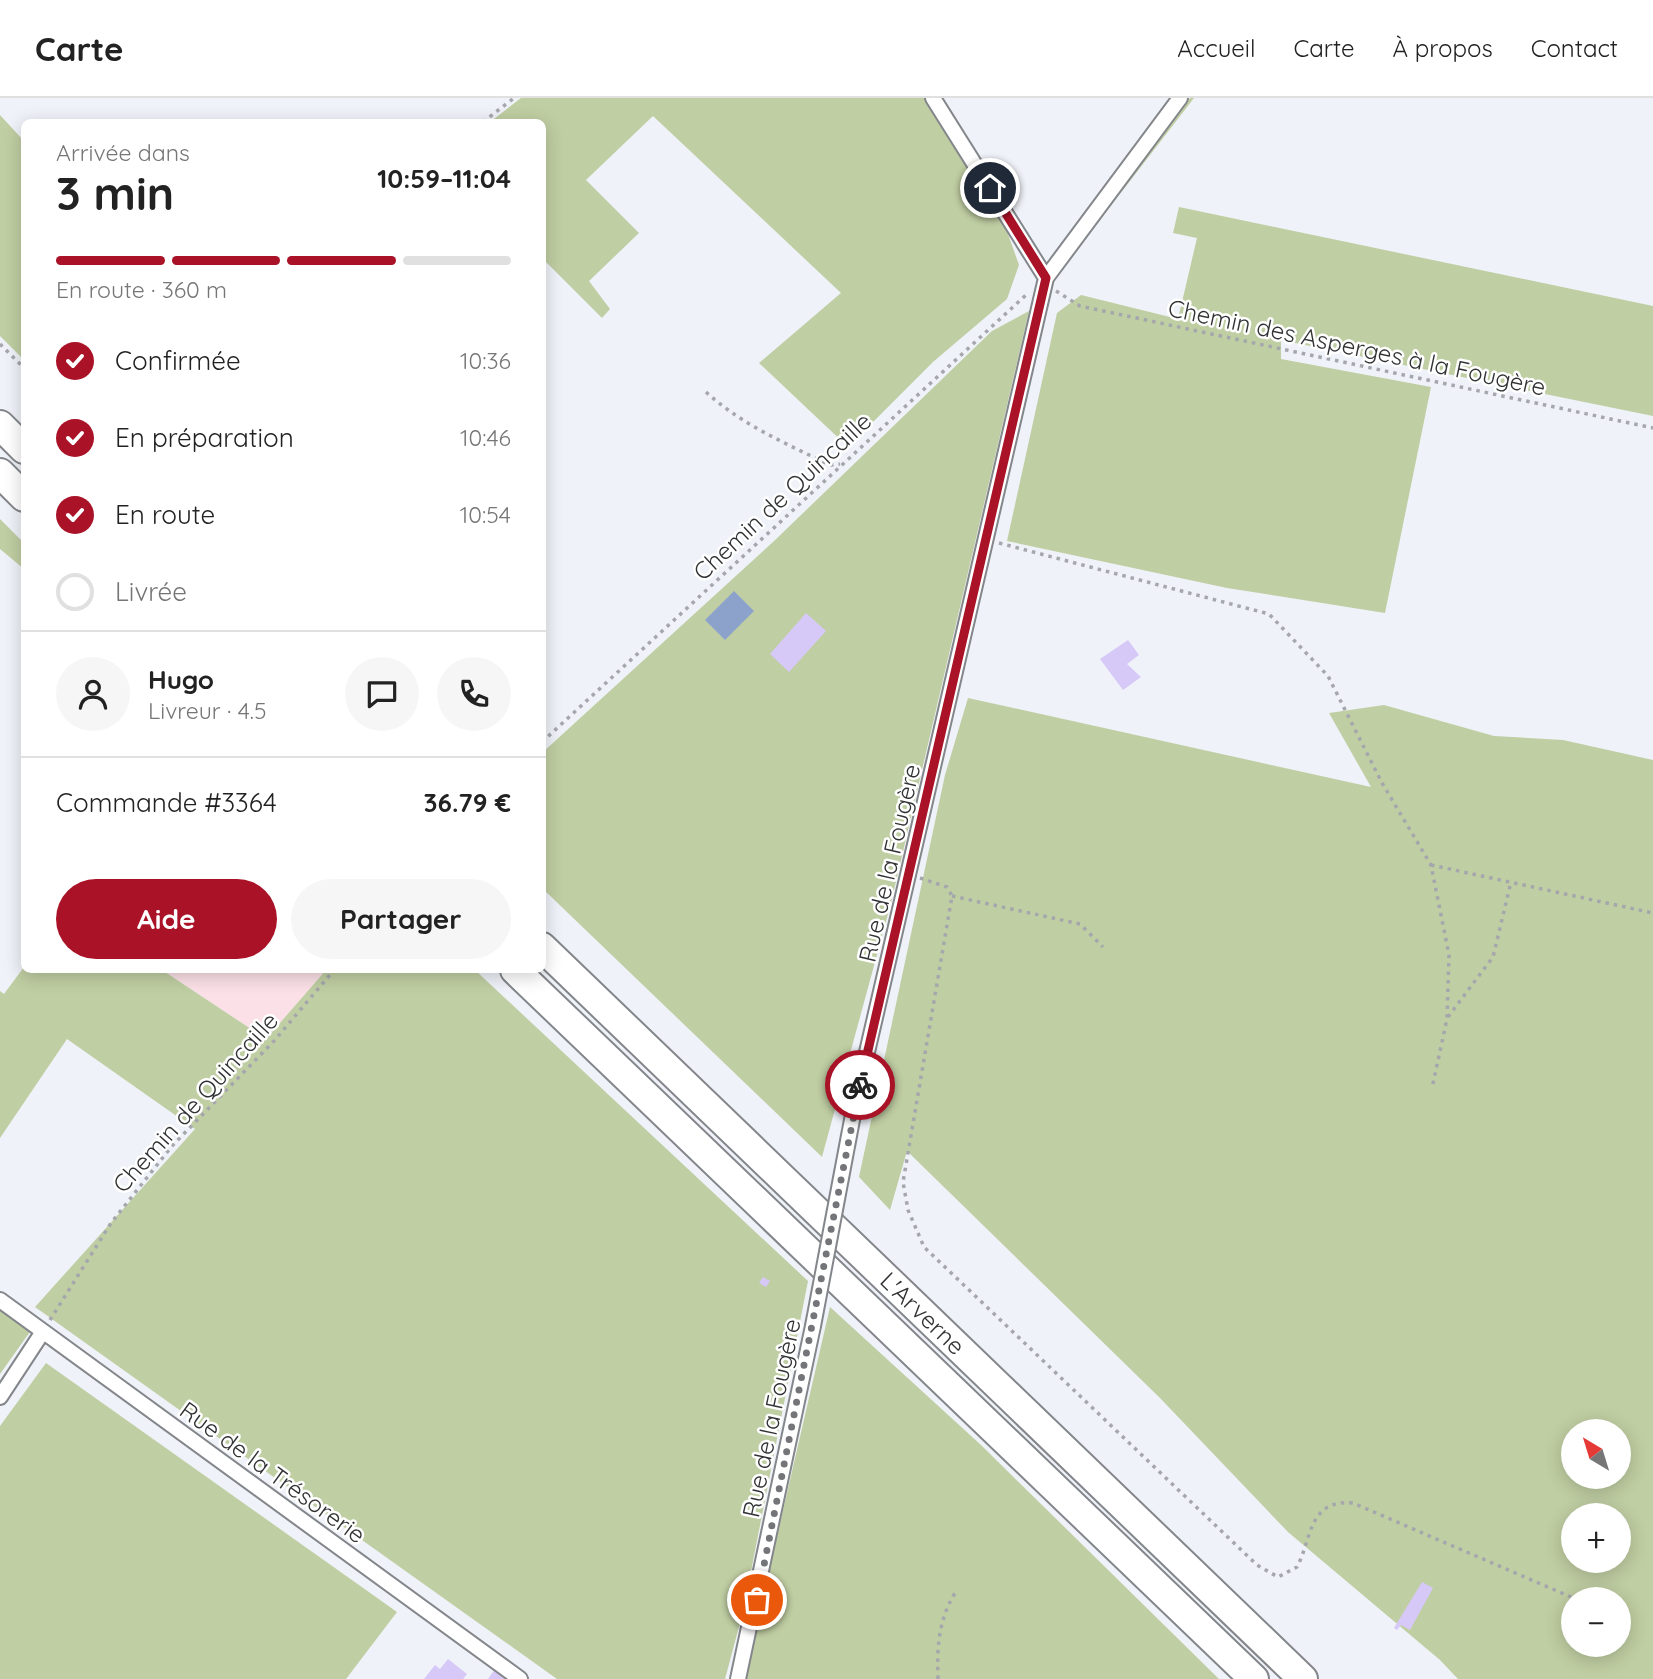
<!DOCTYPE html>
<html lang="fr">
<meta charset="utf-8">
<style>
:root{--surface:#fff;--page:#f6f6f6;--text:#222;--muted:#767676;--line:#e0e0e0;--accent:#a91227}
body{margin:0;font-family:Quicksand,sans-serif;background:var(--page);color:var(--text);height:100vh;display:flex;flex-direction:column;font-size:26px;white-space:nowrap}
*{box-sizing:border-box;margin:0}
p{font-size:23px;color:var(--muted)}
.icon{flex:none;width:38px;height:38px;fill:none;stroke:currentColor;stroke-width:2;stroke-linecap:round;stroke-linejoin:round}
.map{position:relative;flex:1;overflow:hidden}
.details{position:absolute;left:21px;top:21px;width:525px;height:854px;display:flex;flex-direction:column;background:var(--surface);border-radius:10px;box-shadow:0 4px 18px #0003}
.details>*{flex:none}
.needle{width:46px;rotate:322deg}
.buttons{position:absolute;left:1561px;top:1321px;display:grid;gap:14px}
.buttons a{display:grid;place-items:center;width:70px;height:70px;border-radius:50%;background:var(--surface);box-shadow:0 4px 18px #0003;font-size:35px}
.pin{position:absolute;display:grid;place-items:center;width:60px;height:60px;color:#fff;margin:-30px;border:4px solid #fff;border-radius:50%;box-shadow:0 2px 7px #0007}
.courier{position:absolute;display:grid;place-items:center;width:70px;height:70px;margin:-35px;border:5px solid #a91227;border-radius:50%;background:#fff;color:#222;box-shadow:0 2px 9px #0007}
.headline em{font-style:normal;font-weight:800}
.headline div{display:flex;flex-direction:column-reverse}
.headline{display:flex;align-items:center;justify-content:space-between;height:119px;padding:0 35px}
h1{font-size:46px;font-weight:800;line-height:52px}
.bar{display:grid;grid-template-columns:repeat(4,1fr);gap:10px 7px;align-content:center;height:84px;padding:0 35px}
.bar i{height:9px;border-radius:5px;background:var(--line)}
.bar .on{background:var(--accent)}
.bar p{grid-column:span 4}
.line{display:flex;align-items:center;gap:18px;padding:0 35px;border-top:2px solid var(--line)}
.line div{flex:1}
.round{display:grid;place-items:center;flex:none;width:74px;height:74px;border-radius:37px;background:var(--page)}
ol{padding:0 35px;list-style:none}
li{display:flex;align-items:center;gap:21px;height:77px}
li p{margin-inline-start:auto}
li .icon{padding:7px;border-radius:50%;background:var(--accent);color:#fff;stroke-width:4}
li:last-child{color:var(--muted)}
li i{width:38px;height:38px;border:4px solid var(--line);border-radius:50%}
.cta{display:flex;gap:14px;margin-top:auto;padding:14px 35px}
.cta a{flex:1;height:80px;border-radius:42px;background:var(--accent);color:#fff;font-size:28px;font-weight:800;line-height:80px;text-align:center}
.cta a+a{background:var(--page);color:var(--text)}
header{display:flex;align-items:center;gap:42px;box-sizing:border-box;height:98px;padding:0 35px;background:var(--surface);border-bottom:2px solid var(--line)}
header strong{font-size:33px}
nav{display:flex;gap:38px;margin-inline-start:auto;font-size:24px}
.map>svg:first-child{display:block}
.industrial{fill:#fbe1e7}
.green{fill:#c0cea3;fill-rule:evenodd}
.water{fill:#8ca2cb}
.building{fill:#d6c9f8}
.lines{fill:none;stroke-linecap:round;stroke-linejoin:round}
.street-casing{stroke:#83868a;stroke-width:18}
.highway-casing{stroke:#83868a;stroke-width:32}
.path{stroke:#a5a7ac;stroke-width:3.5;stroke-dasharray:3.5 5;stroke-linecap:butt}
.street{stroke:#fff;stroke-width:14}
.highway{stroke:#fff;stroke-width:28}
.street-bridge-casing{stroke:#83868a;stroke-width:18;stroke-linecap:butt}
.street-bridge{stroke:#fff;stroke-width:14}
.done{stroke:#747579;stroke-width:7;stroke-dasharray:0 12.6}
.route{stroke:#a91227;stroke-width:9}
.labels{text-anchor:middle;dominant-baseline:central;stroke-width:5;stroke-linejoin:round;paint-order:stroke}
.street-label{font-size:24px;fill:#313234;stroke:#fff}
</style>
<header>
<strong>Carte</strong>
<nav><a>Accueil</a><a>Carte</a><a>À propos</a><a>Contact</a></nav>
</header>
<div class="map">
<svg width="1653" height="1581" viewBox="0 0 1653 1581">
<rect width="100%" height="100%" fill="#eff2f8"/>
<path class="industrial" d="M162,872H326L266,941Z"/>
<path class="green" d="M521,0H926L1003,122L1019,167L1007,201L933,264L848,349L759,265L841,195L653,18L586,82L639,135L589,183L610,211L602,220L543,161L542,24H490Z
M1190,0H1194L1079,149Z
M0,17L24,43V262L0,238Z
M1179,109L1653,208V318L1281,242V261L1431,289L1385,515L1227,490L1007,443L1057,215L1081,197L1178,221L1197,140L1173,135Z
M1029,213L891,805L822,1059L543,791V654L773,444L992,233Z
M0,421L24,445V471L0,451Z
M968,600L1371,689L1329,615L1384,607L1494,638L1563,642L1653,662V1581H1458L1440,1562L1288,1434L1160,1300L907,1053L890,1112L859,1079L945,677ZM1573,1334H1619V1379H1573ZM1573,1418H1619V1463H1573ZM1573,1502H1619V1547H1573Z
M24,869V872H162L266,941L326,872H475L808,1183L743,1514L725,1581H557L35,1209L195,1031L67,941L0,1040V893L4,896Z
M0,1208L32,1231L0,1276Z
M830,1209L981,1347L1219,1581H744Z
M46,1265L397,1514L346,1581H0V1328Z"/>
<path class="water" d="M734,493L754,513L725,542L705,522Z"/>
<path class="building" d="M806,515L826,533L789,574L770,556Z
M1128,542L1139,557L1127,566L1141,579L1123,592L1100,561Z
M763,1179L770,1183L766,1189L759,1185Z
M1422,1484L1433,1490L1410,1532L1401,1527L1397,1532L1394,1530Z
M448,1561L467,1576L463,1581H424L435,1567L440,1571Z
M495,1571L509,1581H488Z"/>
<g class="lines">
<defs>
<path id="street" d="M933,0L1046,180
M855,1006L1046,180L1180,0
M0,1202L520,1581
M0,1299L42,1235
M738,1581L813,1228"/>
<path id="highway" d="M0,327L24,351
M0,375L24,399
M542,849L1303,1581
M515,872L1254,1581"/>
</defs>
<use href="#street" class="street-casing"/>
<use href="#highway" class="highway-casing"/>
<path class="path" d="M483,24L514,0
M1056,193L1080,208L1653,330
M0,246L24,270
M706,294C742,327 787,346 830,367L840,366
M999,445L1269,516L1328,578L1382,685L1431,767L1449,857L1447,921L1432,990
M542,644L1026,197
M1431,767L1653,815
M920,780L947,789L952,798L903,1084L908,1112L924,1149L1257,1467L1278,1479L1297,1469C1312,1441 1308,1401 1353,1405L1578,1502
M952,798L1080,826L1103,849
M1448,919L1493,859L1511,784
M50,1222L111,1125L172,1048L274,943L334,872
M938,1581C937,1550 938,1523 955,1495"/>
<use href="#street" class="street"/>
<use href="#highway" class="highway"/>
<defs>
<path id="street-bridge" d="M813,1228L855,1006"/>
</defs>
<use href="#street-bridge" class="street-bridge-casing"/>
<use href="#street-bridge" class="street-bridge"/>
</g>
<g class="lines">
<path class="done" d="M757,1502L860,987"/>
<path class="route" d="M860,987L1046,180L990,90"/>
</g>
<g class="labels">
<g class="street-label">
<text transform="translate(1357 249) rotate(12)">Chemin des Asperges à la Fougère</text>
<text transform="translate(782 398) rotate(-43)">Chemin de Quincaille</text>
<text transform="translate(889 765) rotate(-77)">Rue de la Fougère</text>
<text transform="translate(195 1004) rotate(-48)">Chemin de Quincaille</text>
<text transform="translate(923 1215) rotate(44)">L'Arverne</text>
<text transform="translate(771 1320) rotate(-78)">Rue de la Fougère</text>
<text transform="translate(273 1374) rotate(36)">Rue de la Trésorerie</text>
</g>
</g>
</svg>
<div class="buttons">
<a><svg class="needle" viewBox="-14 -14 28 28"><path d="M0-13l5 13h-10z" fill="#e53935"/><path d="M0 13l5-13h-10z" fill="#767676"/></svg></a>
<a>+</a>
<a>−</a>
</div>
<div class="pin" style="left:757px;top:1502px;background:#ea580c"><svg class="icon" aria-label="bag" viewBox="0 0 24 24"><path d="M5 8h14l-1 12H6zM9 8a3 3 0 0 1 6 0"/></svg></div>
<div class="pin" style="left:990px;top:90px;background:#1f2937"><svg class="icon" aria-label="home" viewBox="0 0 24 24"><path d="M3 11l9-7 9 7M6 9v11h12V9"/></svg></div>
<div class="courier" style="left:860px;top:987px"><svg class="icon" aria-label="bike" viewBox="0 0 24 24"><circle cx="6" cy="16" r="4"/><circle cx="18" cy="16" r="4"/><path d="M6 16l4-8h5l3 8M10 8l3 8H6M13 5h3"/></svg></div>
<section class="details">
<div class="headline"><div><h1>3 min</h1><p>Arrivée dans</p></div><em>10:59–11:04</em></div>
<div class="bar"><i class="on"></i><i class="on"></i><i class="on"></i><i></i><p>En route · 360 m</p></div>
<ol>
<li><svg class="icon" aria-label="check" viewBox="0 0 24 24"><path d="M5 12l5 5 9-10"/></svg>Confirmée<p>10:36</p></li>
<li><svg class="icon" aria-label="check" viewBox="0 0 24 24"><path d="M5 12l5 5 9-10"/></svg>En préparation<p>10:46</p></li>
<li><svg class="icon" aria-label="check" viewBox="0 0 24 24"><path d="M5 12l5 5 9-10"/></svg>En route<p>10:54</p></li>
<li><i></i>Livrée</li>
</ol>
<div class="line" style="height:126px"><a class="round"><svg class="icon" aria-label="person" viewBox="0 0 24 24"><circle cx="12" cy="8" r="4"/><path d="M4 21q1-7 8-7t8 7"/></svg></a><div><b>Hugo</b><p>Livreur · 4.5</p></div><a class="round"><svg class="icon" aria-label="chat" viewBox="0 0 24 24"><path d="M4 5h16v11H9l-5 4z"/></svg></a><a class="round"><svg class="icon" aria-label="phone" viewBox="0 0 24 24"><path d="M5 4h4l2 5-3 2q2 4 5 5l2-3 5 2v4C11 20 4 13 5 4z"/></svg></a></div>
<div class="line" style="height:91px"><div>Commande #3364</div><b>36.79 €</b></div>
<div class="cta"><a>Aide</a><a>Partager</a></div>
</section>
</div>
